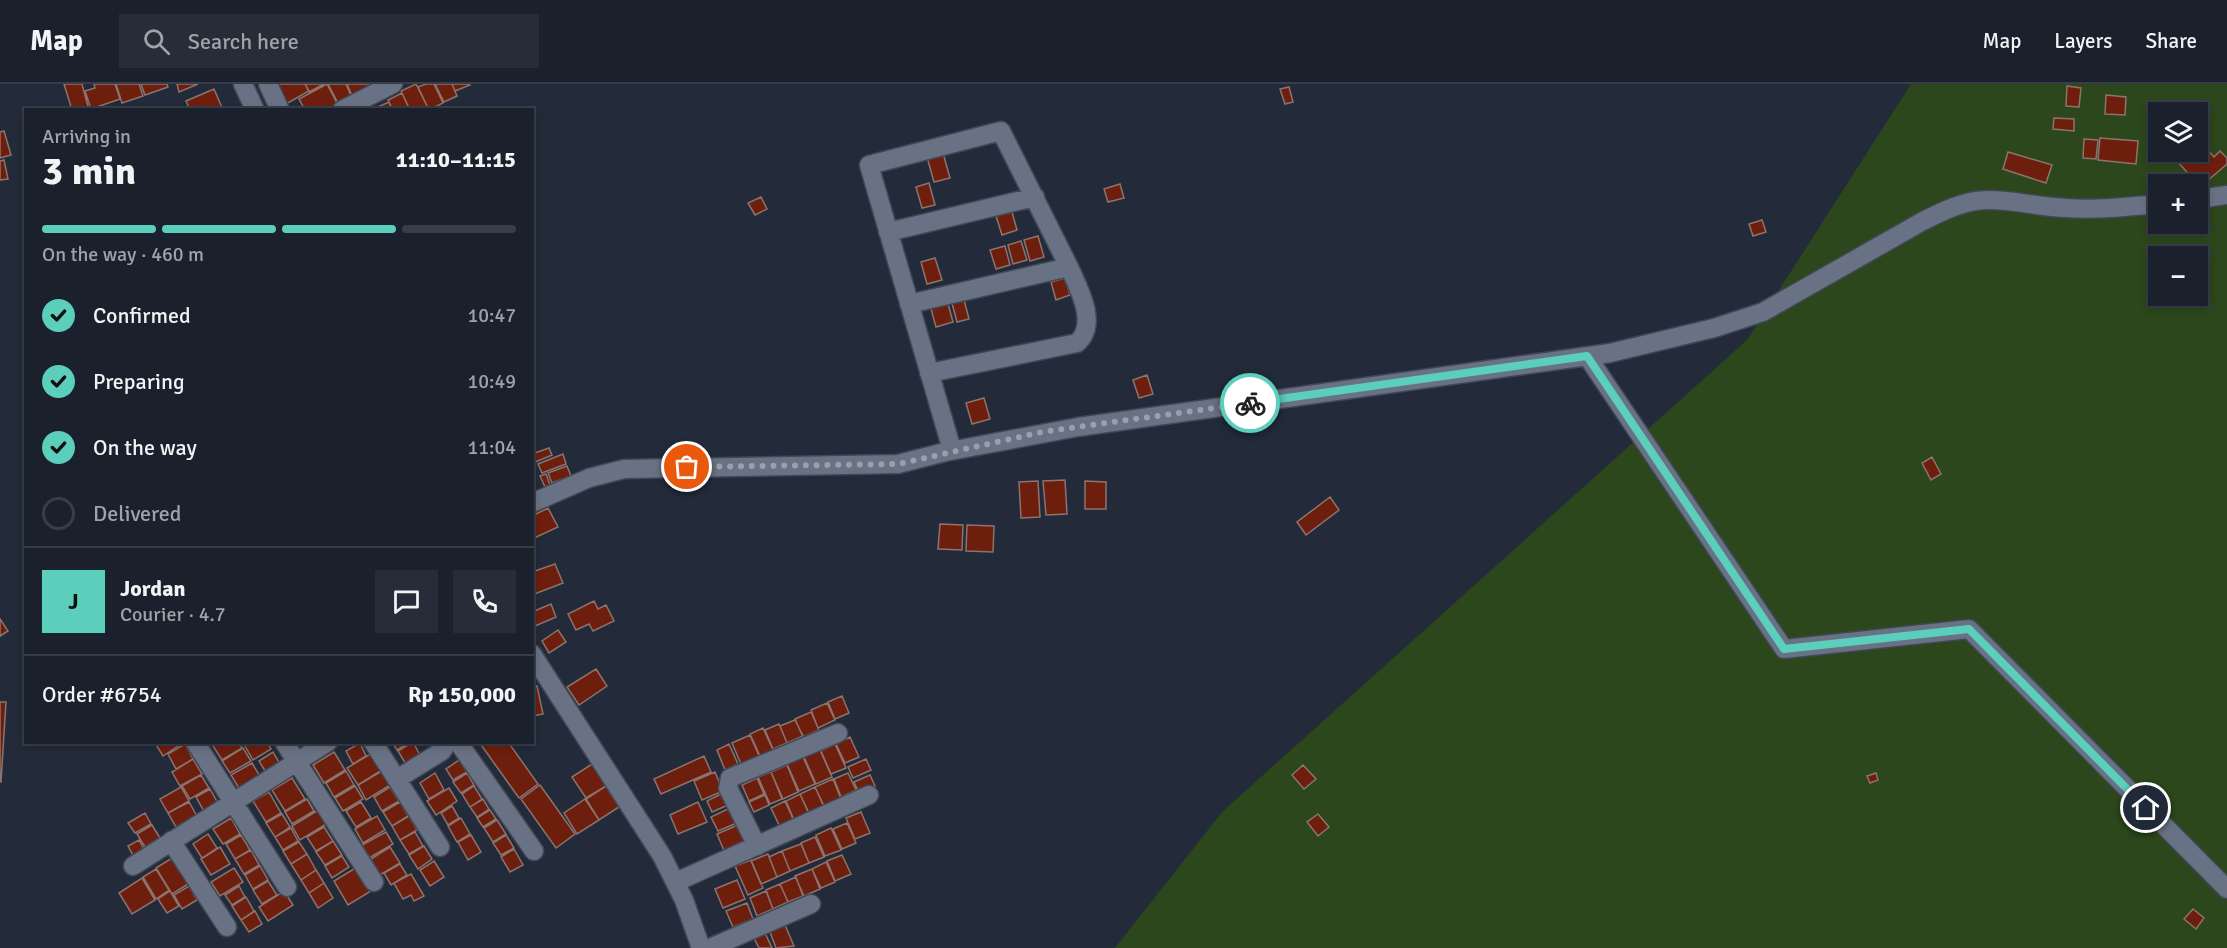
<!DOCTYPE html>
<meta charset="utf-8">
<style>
:root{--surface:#1a202c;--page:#272d38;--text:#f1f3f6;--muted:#9fa3a9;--line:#383e48;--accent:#5bcebc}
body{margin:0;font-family:Signika,sans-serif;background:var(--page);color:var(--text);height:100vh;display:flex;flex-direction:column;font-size:22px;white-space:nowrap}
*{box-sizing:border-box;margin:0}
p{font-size:20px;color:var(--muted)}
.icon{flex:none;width:33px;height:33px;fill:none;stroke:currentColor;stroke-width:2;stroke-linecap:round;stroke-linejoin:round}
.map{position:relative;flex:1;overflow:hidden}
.side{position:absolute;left:24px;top:24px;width:510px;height:636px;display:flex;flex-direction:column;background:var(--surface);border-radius:0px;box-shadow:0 3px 9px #0003,0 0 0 2px var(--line)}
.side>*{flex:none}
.tools{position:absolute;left:2148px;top:18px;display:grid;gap:12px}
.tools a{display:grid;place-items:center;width:60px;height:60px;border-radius:0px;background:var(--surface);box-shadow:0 3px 9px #0003,0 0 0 2px var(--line);font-size:30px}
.pin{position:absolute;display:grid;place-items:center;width:51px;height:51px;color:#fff;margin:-26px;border:3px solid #fff;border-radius:50%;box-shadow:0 2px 6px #0007}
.courier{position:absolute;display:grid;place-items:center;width:60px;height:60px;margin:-30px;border:4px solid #5bcebc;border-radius:50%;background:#fff;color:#222;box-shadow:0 2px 8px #0007}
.head em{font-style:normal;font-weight:800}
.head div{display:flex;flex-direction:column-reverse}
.head{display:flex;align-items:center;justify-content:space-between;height:102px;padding:0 18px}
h1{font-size:39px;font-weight:800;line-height:45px}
.bar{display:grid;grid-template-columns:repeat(4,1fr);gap:9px 6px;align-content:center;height:72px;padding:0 18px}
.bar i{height:8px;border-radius:4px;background:var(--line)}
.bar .active{background:var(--accent)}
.bar p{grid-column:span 4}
.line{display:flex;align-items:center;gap:15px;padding:0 18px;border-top:2px solid var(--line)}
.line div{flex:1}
.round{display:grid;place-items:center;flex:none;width:63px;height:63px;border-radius:0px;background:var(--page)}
ol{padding:0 18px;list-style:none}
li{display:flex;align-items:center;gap:18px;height:66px}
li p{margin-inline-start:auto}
li .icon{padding:6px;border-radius:50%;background:var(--accent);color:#111;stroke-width:4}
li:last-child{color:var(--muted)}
li i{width:33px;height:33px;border:3px solid var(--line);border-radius:50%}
header{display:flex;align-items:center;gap:36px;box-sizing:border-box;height:84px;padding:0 30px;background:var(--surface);border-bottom:2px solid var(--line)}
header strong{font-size:28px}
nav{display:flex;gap:33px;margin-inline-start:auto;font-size:21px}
.search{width:420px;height:54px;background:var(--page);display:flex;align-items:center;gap:15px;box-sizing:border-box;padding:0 21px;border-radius:0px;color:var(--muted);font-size:22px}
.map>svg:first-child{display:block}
.green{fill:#2b471b;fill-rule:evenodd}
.building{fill:#6e1e0c;stroke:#8b746f;stroke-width:1.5}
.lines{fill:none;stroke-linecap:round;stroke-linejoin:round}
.street-casing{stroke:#414855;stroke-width:21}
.street{stroke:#697284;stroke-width:18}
.done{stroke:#999fab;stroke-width:6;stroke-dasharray:0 10.8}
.route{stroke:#5bcebc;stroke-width:8}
</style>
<header>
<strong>Map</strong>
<div class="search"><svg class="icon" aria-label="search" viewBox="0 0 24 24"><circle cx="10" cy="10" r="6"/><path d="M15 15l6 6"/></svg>Search here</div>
<nav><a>Map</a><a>Layers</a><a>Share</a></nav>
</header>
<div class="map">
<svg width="2227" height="864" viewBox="0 0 2227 864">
<rect width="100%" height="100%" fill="#232b3a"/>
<path class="green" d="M1911,0H2227V864H1115L1222,728L1747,256ZM2158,28H2198V68H2158ZM2158,100H2198V140H2158ZM2158,172H2198V212H2158Z"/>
<path class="building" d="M64,0H82L89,26H72Z
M94,0H115L120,15L91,25L85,7L95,4Z
M116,0H139L143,12L122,19Z
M141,0H167L168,3L145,11Z
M177,0H198L179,8Z
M276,0H305L309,7L286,20Z
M305,0H324L309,8Z
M327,0L338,21L330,26H305L299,15Z
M328,0H346L352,14L339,21Z
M347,0H370L371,3L352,12Z
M416,0L429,26H410L401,7Z
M426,0H434L443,19L429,26L418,3Z
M435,0H452L457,12L444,18Z
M452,0H469L470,1L455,7Z
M2067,2L2081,4L2079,23L2066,22Z
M1289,3L1293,18L1285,20L1280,5Z
M214,5L223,26H190L186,17Z
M402,9L410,26H393L388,16Z
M2106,11L2126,13L2125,31L2105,30Z
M389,18L392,26H373V25Z
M2054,34L2074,35V47L2053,45Z
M4,47L11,71L0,74V48Z
M2100,54L2138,57L2136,80L2098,76Z
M2084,55L2098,56L2096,75L2083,74Z
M2200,58L2214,73L2220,67L2227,74V80L2200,103L2178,78L2190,68H2198V60Z
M2008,68L2052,81L2046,99L2003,85Z
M943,69L950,94L934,98L927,73Z
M4,76L8,95L0,96V77Z
M929,99L935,121L922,124L916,103Z
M1120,100L1124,114L1108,118L1104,105Z
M761,113L767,125L755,131L748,119Z
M1012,128L1017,146L1002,151L996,132Z
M1762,136L1766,148L1753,152L1749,140Z
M1038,152L1044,173L1030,177L1024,156Z
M1021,157L1027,176L1013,180L1008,161Z
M1005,162L1010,181L996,185L990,166Z
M935,174L942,196L927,200L921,178Z
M1065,194L1070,211L1056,216L1051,198Z
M963,212L969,235L957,238L951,215Z
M947,216L953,238L936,243L930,221Z
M1147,291L1153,310L1139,314L1133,296Z
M984,314L990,335L972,340L966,319Z
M549,364L552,371L533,379L532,370Z
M563,370L566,380L542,389L538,380Z
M1932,373L1941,390L1931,396L1922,379Z
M567,382L571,392L552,399L548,389Z
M546,390L550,401L545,403L540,392Z
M1065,396L1067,430L1046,431L1043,397Z
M1038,397L1040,433L1021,434L1019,398Z
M1085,397L1106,398V425H1085Z
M1330,413L1339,426L1306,451L1297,438Z
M548,424L558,443L532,455V432Z
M940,440L963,441L962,466L938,465Z
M967,441L994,442L993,468L966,467Z
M555,480L563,499L532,511V488Z
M594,517L598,525L606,521L614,537L593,547L589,540L576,546L568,530Z
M551,520L556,533L535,542L532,528Z
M0,535L8,547L0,552Z
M558,546L566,558L549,569L542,557Z
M596,585L607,602L579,621L567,603Z
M532,602H537L543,630L532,632Z
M842,612L849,629L835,635L828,618Z
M0,618H6L1,698H0Z
M827,619L835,636L818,644L811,626Z
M811,628L819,646L803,653L795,635Z
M795,636L803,652L787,659L780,642Z
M779,640L787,659L773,665L765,646Z
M763,644L773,666L760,672L750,650Z
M750,651L759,672L741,680L732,659Z
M850,653L859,673L845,679L836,660Z
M184,658L163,672L155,659V658Z
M219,658H238L242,664L222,676L213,662Z
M251,658H267L271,665L253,676L245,662Z
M392,658H410L397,666Z
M413,658L421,673L407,682L398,667Z
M479,658H508L538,700L519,714Z
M360,659L366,672L353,680L346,667Z
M185,660L193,675L176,685L168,670Z
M729,660L738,680L725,686L717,666Z
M835,660L846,684L831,690L821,667Z
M243,664L251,677L230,689L222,677Z
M820,666L832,693L816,700L804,673Z
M273,668L281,682L267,690L259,677Z
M334,668L345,686L324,699L313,681Z
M372,669L382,686L358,701L347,684Z
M704,672L711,688L661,710L654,695Z
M803,673L815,700L799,707L787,680Z
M193,675L202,690L180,702L172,688Z
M866,675L871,686L853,694L848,683Z
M459,676L467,688L453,696L446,685Z
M252,679L261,694L240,706L231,691Z
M592,680L606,702L586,714L572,693Z
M787,681L798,708L783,715L771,688Z
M1303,681L1316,695L1304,705L1292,691Z
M346,687L354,701L334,713L326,699Z
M382,687L390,701L366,716L358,701Z
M715,688L723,707L702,716L694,697Z
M771,688L782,715L770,720L758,693Z
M435,689L444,706L429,715L420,699Z
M467,689L474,701L461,709L453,698Z
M848,689L856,706L841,713L834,695Z
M1876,689L1878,696L1870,699L1867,692Z
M201,691L209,704L190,715L182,702Z
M870,691L875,702L859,709L854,698Z
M292,694L305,715L285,727L272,706Z
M757,694L764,710L749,717L742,701Z
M833,695L841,715L824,722L815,703Z
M540,701L575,750L556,764L521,715Z
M355,702L363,715L343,727L335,714Z
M474,702L482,715L470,723L462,710Z
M606,702L619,723L599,736L586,715Z
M181,703L189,717L168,729L160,715Z
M390,703L399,717L382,727L374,713Z
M815,703L824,723L809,729L800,710Z
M449,704L457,717L436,731L427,717Z
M210,705L219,721L205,729L196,713Z
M269,708L281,729L266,738L253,717Z
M723,709L728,721L712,728L707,717Z
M800,710L809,730L794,736L786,717Z
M765,711L769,721L754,728L749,718Z
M307,715L314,727L292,740L285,728Z
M483,715L489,725L477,733L470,723Z
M585,715L599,736L577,750L564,729Z
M785,717L794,737L780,743L771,724Z
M189,718L197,732L176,743L168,729Z
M361,718L371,734L356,743L346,727Z
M400,718L408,732L392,742L383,728Z
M698,718L707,738L678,750L670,731Z
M452,722L459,734L448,741L441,729Z
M732,723L739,738L718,747L711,733Z
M320,725L328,739L300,756L292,742Z
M490,726L496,735L483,743L477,734Z
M861,728L870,749L855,755L846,734Z
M145,729L151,740L135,749L128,739Z
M282,730L290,743L275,753L266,739Z
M1318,730L1329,743L1318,752L1307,738Z
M377,732L385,746L363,759L355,745Z
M409,732L417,746L400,756L392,742Z
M231,734L240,750L223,760L213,745Z
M461,734L470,750L457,758L448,742Z
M497,736L506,750L493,758L484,744Z
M847,739L856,759L842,765L833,745Z
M740,740L748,758L725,769L717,750Z
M152,741L160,754L145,763L137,750Z
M324,743L333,757L316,767L307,753Z
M291,744L298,757L283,766L275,753Z
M831,744L841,766L825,772L816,751Z
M386,748L393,760L369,774L362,761Z
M415,748L423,762L409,770L400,756Z
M208,750L217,764L202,774L193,760Z
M241,751L250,766L235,775L226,760Z
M471,751L481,768L468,776L458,758Z
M506,751L514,764L501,771L493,759Z
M815,753L824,773L809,779L801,759Z
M139,756L146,769L135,775L128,762Z
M333,757L342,771L325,781L316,768Z
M299,758L307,770L291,780L283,767Z
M801,760L809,779L790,787L782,767Z
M424,762L432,775L418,785L409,771Z
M220,763L230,780L211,791L201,775Z
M390,763L400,779L380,791L371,775Z
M514,765L523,781L510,788L501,773Z
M251,766L259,781L244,790L235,775Z
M782,767L790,787L777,793L769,773Z
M307,770L316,786L301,796L291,780Z
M768,770L777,793L761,800L751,777Z
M842,771L851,790L835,797L827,777Z
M342,772L349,783L332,794L325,782Z
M172,774L188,800L172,810L156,784Z
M751,776L763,804L748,811L735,782Z
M434,777L444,793L430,802L420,786Z
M826,778L835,798L821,804L812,785Z
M400,780L407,791L391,801L384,789Z
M260,782L268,796L253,805L245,791Z
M357,783L371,807L348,821L334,797Z
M234,784L243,798L220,812L211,798Z
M156,785L169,806L156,815L143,793Z
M812,785L820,805L804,812L795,792Z
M316,786L324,799L309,809L301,796Z
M411,790L424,812L414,817L411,811L403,815L394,799Z
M796,793L803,812L788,818L780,800Z
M142,794L155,816L132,830L119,809Z
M737,796L745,815L723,824L715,805Z
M268,797L277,811L262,820L253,806Z
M324,799L333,814L318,824L309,809Z
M780,800L788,818L773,825L766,806Z
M189,802L197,816L182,825L174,811Z
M239,802L245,813L232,821L225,811Z
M170,807L179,822L167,829L158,815Z
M284,807L293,821L268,837L259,823Z
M766,807L773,825L757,832L750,814Z
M246,813L254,827L241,836L232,822Z
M747,819L753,835L733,843L726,827Z
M2193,825L2204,834L2196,845L2184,835Z
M255,827L262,840L249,848L241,836Z
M785,841L794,862L776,864L770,848Z
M765,849L772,864H759L754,854Z"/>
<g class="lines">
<defs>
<path id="street" d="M243,0L255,26
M268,0L280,26
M342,26L393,0
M2198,115L2227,111
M888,148L1035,113
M909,220L1069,183C1078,203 1099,240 1077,259L929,289
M1587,272L1784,565L1969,545L2227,805
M952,366L869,81L1001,47L1069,183
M532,419L589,394L624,385L898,380L945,368L1078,343L1610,269L1714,244L1763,228L1923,137C1943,127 1965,116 1988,116C2014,116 2040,123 2066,124C2098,126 2127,123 2158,120
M532,570L662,772L684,816L701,864
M195,658L287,803
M284,658L374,798
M373,658L440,763
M458,658L534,767
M397,695L442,667L448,658
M171,757L227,843
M757,762L728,704L730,694L838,649
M133,782L328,658
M676,798L869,711
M710,864L811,820"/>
</defs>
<use href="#street" class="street-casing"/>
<use href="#street" class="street"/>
</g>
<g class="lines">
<path class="done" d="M687,383L898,380L1042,348L1250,319"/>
<path class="route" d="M1250,319L1587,272L1784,565L1969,545L2146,724"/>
</g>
</svg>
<div class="tools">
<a><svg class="icon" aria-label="layers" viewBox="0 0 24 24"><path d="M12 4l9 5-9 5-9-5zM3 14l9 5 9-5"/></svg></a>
<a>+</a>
<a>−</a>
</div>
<div class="pin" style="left:687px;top:383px;background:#ea580c"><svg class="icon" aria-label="bag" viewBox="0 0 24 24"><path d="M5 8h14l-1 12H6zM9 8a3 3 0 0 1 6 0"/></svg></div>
<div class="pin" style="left:2146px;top:724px;background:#1f2937"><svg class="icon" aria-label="home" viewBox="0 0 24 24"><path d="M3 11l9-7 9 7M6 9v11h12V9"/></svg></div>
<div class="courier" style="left:1250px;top:319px"><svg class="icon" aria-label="bike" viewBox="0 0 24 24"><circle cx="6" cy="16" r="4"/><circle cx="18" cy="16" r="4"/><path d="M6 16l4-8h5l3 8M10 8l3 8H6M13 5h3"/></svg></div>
<section class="side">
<div class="head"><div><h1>3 min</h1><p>Arriving in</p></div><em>11:10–11:15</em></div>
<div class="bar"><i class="active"></i><i class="active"></i><i class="active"></i><i></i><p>On the way · 460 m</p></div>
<ol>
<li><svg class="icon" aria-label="check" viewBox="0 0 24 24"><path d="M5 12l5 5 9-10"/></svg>Confirmed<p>10:47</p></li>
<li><svg class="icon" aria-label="check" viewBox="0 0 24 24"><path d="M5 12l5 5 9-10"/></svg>Preparing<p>10:49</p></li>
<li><svg class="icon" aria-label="check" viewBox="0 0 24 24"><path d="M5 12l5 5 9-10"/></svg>On the way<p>11:04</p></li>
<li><i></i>Delivered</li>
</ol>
<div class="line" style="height:108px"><b class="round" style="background:var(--accent);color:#111">J</b><div><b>Jordan</b><p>Courier · 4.7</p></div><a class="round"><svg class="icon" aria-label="chat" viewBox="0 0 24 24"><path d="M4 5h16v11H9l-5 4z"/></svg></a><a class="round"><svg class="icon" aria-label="phone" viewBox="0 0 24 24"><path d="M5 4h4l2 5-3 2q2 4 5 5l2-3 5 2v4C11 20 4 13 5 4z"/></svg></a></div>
<div class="line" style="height:78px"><div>Order #6754</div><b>Rp 150,000</b></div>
</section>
</div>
